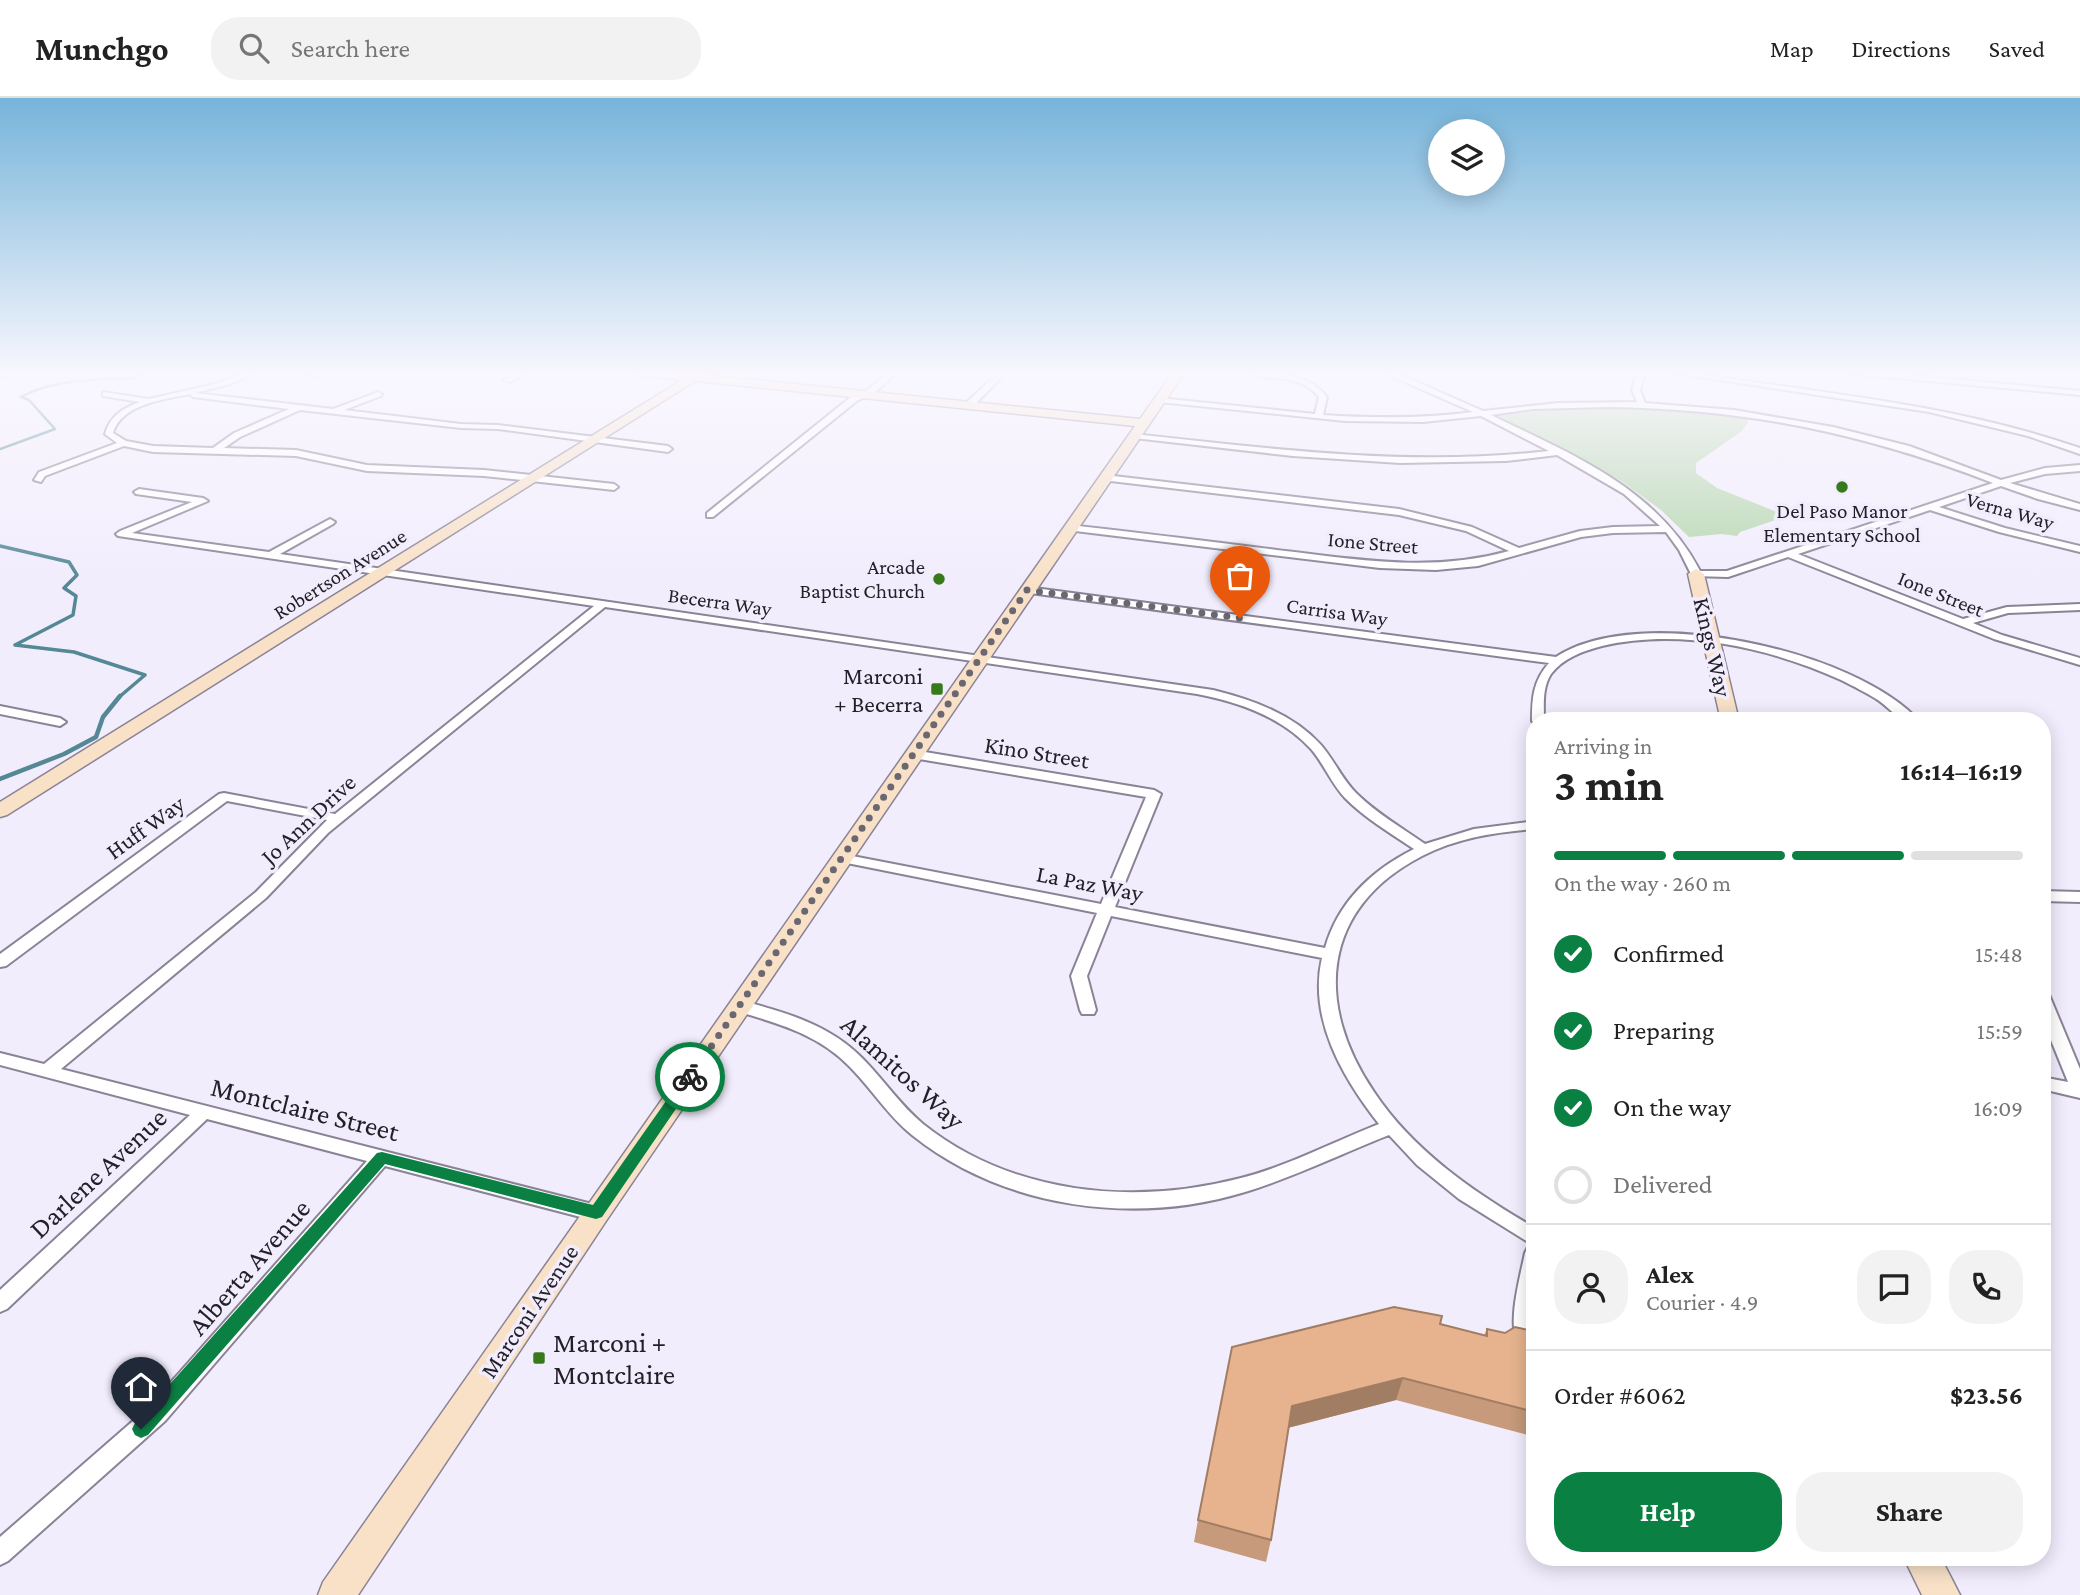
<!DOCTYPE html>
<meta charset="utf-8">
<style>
:root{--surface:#fff;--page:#f2f2f2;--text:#222;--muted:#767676;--line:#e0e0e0;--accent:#0b8043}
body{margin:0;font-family:"Crimson Pro",serif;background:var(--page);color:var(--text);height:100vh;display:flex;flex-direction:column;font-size:26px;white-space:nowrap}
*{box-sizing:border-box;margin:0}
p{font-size:23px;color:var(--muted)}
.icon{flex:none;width:38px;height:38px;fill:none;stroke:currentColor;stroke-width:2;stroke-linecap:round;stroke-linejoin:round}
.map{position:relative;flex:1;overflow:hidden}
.sheet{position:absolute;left:1526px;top:614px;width:525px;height:854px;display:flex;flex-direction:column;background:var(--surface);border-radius:28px;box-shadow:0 4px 18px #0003}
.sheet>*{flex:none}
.fabs{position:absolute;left:1428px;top:21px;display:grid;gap:14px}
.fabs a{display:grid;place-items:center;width:77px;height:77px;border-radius:50%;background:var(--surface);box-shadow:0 4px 18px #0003;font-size:35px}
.pin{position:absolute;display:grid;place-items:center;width:60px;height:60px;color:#fff;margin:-72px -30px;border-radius:50% 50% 50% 0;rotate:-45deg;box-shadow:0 0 7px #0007}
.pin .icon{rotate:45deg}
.courier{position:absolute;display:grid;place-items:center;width:70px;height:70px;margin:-35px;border:5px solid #0b8043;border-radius:50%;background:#fff;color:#222;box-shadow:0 2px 9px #0007}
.overview em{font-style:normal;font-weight:700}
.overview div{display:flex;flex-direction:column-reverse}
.overview{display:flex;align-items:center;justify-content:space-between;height:119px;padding:0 28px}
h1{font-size:46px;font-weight:700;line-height:52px}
.bar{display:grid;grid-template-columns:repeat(4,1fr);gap:10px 7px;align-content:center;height:84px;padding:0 28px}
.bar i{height:9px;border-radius:5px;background:var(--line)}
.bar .on{background:var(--accent)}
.bar p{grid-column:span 4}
.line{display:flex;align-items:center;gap:18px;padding:0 28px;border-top:2px solid var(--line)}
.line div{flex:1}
.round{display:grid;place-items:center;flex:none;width:74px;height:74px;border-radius:28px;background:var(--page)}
ol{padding:0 28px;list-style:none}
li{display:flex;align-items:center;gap:21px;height:77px}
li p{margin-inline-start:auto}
li .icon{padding:7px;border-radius:50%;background:var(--accent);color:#fff;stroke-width:4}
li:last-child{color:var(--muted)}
li i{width:38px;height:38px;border:4px solid var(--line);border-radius:50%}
.primary-button{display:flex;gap:14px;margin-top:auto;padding:14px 28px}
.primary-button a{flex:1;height:80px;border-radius:28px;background:var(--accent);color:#fff;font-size:28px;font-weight:700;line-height:80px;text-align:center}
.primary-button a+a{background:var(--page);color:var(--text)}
header{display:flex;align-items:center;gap:42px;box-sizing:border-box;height:98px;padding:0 35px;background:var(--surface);border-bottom:2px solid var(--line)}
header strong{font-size:33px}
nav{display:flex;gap:38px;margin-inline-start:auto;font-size:24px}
.search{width:490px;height:63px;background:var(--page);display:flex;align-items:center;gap:18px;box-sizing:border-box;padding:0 24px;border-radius:28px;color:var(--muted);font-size:26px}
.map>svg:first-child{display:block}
.green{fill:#b8d7b1}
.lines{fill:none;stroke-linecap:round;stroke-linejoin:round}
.stream-far2{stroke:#558895;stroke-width:2.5}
.stream-far1{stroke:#558895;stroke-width:3.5}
.stream{stroke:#558895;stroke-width:4.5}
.street-casing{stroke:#8a8396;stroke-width:4}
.secondary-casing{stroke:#8a8396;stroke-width:3}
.street{fill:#fff;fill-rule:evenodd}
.secondary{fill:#f8e1c7;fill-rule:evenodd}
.wall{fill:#c69a7a}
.shaded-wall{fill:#a17d63}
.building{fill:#e6b38e;stroke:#a17d63;stroke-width:2}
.route{fill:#0b8043}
.done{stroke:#6b6771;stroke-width:7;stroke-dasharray:0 12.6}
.poi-dot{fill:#367a1c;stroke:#f2edfd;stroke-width:2.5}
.labels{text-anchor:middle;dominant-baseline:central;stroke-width:7;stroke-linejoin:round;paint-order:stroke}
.far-poi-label{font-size:21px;fill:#221f26;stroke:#f2edfd}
.far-street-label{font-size:21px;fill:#221f26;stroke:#f2edfd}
.street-label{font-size:24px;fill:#221f26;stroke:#f2edfd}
.poi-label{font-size:24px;fill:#221f26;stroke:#f2edfd;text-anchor:end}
.near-street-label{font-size:28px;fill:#221f26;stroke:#f2edfd}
.near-poi-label{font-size:28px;fill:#221f26;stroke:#f2edfd;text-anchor:start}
</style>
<header>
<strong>Munchgo</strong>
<div class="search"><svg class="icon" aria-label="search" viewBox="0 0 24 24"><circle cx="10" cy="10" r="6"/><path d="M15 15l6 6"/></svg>Search here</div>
<nav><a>Map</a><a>Directions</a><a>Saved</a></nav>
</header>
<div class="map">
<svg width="2080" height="1497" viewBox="0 0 2080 1497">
<rect width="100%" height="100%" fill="#f2edfd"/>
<path class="green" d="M1598,310L1679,312L1747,319L1748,324L1742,333L1696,365V375L1717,390L1787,418L1740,434L1737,438L1722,436L1689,439L1661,412L1621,383L1498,318L1535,313Z"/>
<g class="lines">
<path class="stream-far2" d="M0,351L55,331L29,302L21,299C46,285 75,283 103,281C119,280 133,283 147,274"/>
<path class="stream-far1" d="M0,448L69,464L77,477L64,490L76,498L73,517L15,547L74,554L145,577L118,600"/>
<path class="stream" d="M0,681L64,656L96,639L103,619L120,598"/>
<defs>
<path id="street" d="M0,274L6,275L7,277L0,278Z
M247,274H257L230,286L195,295L333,311L378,294L382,296L381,298L344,312L461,326L498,327L668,348L672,351L668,354L498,331L461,330L300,312L240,339L224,350L296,352L367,367L484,372L614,386L618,389L614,392L484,378L367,373L296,358L153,354L124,348L45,378L41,384L34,382L39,374L117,345L105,336C110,318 123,310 140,304L103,298V294L149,301L215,286ZM190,296L193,299L289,311L234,335L213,350L153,348L126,343L113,335C121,306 165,301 190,296Z
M296,274H321L324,276L320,278Z
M518,274H528L510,284L503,282Z
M890,274H898L873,296L858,302L713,419H707V415L852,298L867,292Z
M999,274H1007L972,309H966V305Z
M1244,274C1274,274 1307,274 1327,299L1323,317C1373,320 1423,321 1473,314L1382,274H1393L1408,280L1483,313L1558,305L1637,304L1632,292L1637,274H1645L1640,292L1645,305L1734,312L1833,329L1909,348L2001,382L2045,370L2080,367V373L2045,376L2010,385L2080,406V412L2038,401L2001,388L1939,409L2005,430L2080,448V454L1999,434L1930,412L1798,456L1963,521L2007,509L2080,506V512L2008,515L1973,525L2002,537L2080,560V567L1994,541L1788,459L1728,479L1692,478L1679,452L1666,434L1613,435L1581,439L1478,468L1436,472L1380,470L1067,432V428L1070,427C1139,435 1208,443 1277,452C1356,461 1430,475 1509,453L1466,433L1399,417L1102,382V378L1105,377L1399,411L1472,429L1519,450L1580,433L1613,429L1660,428L1624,396L1557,357L1506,363L1400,365L1293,358L1134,340L1130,338L1134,336C1273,351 1410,369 1549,353L1481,318L1423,324L1345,323L1159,304L1155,302L1159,300L1315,316L1319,299C1296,272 1269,286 1244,274ZM1608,309C1748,311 1863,335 1993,385L1727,473H1700C1657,390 1571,356 1491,317L1533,311Z
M1666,274H1684C1820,295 1949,305 2080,350V356L2028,338L1929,314Z
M1848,274H1876L2080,293V297L1852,276Z
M139,391L203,400L208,403L132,435L269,454L330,421L335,424L333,426L280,456L1213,592C1253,602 1293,616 1321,647C1334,662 1342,681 1356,695C1376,715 1402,730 1425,746L1474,731L1535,723V731C1496,734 1457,740 1422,758C1321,810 1314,906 1374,994C1413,1053 1475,1095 1535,1130V1242L1532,1248L1525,1250L1518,1248C1507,1224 1520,1180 1525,1155L1528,1149L1533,1147L1459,1101L1417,1067L1389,1037C1341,1056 1294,1079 1245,1094C1134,1128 1003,1110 912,1037C888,1018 872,991 851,970C819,936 777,925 733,912L731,908L733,904L739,902C784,914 829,926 862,960C883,981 900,1007 923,1026C1012,1097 1134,1108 1241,1080C1288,1068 1333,1044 1379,1026C1343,980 1308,921 1322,860L1111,818L1087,878L1096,912L1094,916H1082L1080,912L1071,878L1097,815L842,764L835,760L842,756L1101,806L1146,699L913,660L907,656L913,652L1154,692L1161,696L1115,809L1325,850C1338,804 1372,772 1414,751C1390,735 1365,720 1345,700C1331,685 1324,666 1311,651C1282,619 1239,604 1197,596L605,509L328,735L266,800L61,971L596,1107L603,1109L606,1115L603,1121L596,1123L385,1068L165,1323L8,1463L0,1467V1439L149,1309L367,1063L207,1021L7,1211L0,1214V1192L190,1017L0,967V955L44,966L256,794L327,722L227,703L6,868L0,869V856L219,696L224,695L335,716L594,508L118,438L116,436L120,433L192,404L136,396L134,394Z
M1027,489L1556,559C1639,504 1855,552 1919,623C1914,623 1908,624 1904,622C1894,617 1887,608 1878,602C1867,595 1853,588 1841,582C1769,549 1679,530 1602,548C1583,553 1563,560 1551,576C1542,590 1544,607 1544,623H1535V626L1532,623C1532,600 1533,583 1549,565L1023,494L1022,492Z
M0,608L60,620L66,624L60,628L0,616Z
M2042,793L2080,794V804L2042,803Z
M2042,893L2048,895L2050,899L2080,971V1000L2042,991V979L2068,984L2042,920Z"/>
<path id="secondary" d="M631,274L691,276L707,274L704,277L1140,321L1173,274H1185L606,1123L358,1497H318L323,1484L1135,328L695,283L7,717L0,719V704L682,282L636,277Z
M1696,471L1704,476L1739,623H1721L1688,476Z
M1904,1460H1941L1960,1497H1922Z"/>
</defs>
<use href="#street" class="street-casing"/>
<use href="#secondary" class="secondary-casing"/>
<use href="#street" class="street"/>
<use href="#secondary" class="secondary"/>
</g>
<path class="wall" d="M1487,1231L1535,1241V1339L1396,1302L1288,1330L1271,1442L1266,1464L1194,1444L1198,1422L1232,1249L1484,1237Z"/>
<path class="shaded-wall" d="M1403,1280L1396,1302L1287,1330L1292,1308Z"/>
<path class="building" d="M1394,1209L1442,1218L1440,1226L1487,1238V1231L1505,1235L1515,1229L1528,1232L1530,1240L1535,1241V1314L1403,1280L1292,1308L1271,1442L1198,1422L1232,1249Z"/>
<linearGradient id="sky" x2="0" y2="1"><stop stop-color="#76b4da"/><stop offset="0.57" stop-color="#f9f7fe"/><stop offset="1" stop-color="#f9f7fe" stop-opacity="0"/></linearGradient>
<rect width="2080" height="484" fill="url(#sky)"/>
<path class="route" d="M690,974L695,976V983L602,1119L596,1121L385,1066L148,1337L141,1340L135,1337L132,1331L135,1325L377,1055L382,1054L593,1107L685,976Z"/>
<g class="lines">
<path class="done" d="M690,979L1027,492L1240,520"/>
</g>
<g class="poi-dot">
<circle cx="1842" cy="389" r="7"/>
<circle cx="939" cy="481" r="7"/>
<rect x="930" y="584" width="14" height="14" rx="3.5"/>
<rect x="532" y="1253" width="14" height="14" rx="3.5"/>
</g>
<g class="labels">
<g class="far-poi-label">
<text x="1842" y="413">Del Paso Manor<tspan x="1842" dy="24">Elementary School</tspan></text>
<text x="925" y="469" text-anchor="end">Arcade<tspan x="925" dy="24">Baptist Church</tspan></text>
</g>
<g class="far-street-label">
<text transform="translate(2010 413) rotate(16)">Verna Way</text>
<text transform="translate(1373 445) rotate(5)">Ione Street</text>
<text transform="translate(340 476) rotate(-32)">Robertson Avenue</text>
<text transform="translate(1941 496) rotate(22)">Ione Street</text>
<text transform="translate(720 504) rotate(8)">Becerra Way</text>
<text transform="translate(1337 514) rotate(8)">Carrisa Way</text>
</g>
<g class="street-label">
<text transform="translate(1713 549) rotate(77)">Kings Way</text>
<text transform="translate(1037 654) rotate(9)">Kino Street</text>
<text transform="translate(308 721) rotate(-43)">Jo Ann Drive</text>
<text transform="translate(145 729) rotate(-36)">Huff Way</text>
<text transform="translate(1090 785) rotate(11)">La Paz Way</text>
<text transform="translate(529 1213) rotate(-56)">Marconi Avenue</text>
</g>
<g class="poi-label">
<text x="923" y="577">Marconi<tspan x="923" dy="28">+ Becerra</tspan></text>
</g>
<g class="near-street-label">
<text transform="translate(903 974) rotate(42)">Alamitos Way</text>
<text transform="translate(305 1011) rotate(14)">Montclaire Street</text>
<text transform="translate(98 1075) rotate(-43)">Darlene Avenue</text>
<text transform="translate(249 1169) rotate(-49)">Alberta Avenue</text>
</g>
<g class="near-poi-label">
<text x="553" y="1244">Marconi +<tspan x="553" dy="32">Montclaire</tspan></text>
</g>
</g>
</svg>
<div class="fabs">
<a><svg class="icon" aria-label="layers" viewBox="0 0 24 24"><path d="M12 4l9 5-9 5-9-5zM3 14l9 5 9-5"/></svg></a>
</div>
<div class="pin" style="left:1240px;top:520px;background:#ea580c"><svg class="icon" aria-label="bag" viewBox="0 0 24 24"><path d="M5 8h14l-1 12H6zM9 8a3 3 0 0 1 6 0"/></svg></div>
<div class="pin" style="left:141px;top:1331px;background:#1f2937"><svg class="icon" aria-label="home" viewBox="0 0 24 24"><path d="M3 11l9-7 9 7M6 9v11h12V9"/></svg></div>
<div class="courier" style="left:690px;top:979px"><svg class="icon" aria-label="bike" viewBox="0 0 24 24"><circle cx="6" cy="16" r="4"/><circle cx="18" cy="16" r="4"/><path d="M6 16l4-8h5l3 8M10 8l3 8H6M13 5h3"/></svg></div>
<section class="sheet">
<div class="overview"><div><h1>3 min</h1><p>Arriving in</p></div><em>16:14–16:19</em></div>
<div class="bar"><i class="on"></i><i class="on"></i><i class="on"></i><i></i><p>On the way · 260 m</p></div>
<ol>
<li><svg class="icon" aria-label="check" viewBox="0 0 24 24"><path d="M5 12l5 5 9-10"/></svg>Confirmed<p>15:48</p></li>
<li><svg class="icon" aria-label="check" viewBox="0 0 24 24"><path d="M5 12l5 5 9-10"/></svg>Preparing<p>15:59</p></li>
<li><svg class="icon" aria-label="check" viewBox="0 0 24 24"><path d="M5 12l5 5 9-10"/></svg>On the way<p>16:09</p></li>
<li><i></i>Delivered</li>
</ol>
<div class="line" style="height:126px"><a class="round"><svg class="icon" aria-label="person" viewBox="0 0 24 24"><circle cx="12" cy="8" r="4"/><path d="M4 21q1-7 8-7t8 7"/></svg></a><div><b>Alex</b><p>Courier · 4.9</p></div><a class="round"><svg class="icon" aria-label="chat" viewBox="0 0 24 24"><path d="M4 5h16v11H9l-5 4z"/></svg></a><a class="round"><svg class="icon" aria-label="phone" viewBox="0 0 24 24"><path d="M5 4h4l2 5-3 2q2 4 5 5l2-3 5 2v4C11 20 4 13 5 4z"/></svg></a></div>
<div class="line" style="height:91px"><div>Order #6062</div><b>$23.56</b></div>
<div class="primary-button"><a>Help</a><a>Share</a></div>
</section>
</div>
